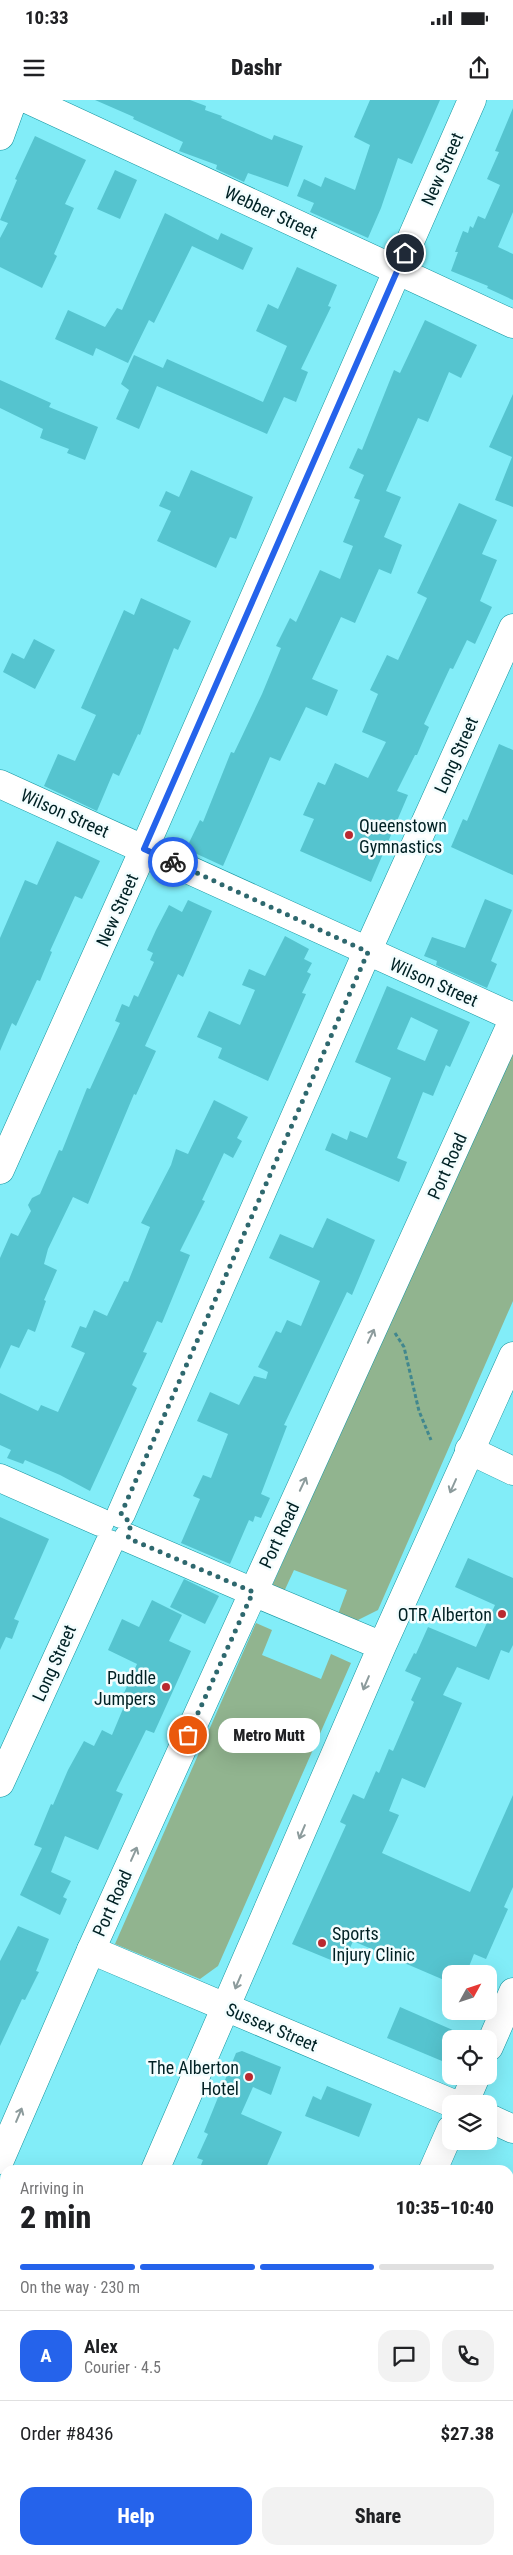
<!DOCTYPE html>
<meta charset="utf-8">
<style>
:root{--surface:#fff;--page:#f2f2f2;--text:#202124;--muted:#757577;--line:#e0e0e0;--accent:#2563eb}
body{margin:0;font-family:"Roboto Condensed",sans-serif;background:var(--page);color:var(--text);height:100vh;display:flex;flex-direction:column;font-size:19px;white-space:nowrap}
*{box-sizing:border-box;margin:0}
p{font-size:16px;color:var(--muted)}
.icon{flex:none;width:28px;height:28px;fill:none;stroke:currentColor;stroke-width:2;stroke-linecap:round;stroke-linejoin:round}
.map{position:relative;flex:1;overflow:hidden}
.side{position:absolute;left:0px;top:2065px;width:514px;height:390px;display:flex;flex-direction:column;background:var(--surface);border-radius:15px 15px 0 0;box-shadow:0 5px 20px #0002}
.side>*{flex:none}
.needle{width:32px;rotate:50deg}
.buttons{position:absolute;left:442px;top:1865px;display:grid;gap:10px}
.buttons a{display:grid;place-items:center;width:55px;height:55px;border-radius:10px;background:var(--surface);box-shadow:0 5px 20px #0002;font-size:25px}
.pin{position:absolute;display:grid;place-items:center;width:42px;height:42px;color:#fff;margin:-21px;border:2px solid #fff;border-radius:50%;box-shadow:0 1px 5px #0007}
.courier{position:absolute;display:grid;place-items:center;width:50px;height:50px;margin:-25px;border:4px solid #2563eb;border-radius:50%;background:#fff;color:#222;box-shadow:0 1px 6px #0007}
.bubble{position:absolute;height:35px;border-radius:15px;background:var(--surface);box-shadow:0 5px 20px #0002;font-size:16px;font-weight:800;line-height:35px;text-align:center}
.headline em{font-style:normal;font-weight:800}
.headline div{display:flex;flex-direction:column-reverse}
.headline{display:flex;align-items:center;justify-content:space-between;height:85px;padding:0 20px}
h1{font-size:32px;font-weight:800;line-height:38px}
.bar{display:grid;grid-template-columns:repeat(4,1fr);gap:8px 5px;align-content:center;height:60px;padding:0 20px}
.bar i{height:6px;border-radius:4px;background:var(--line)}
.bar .current{background:var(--accent)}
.bar p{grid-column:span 4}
.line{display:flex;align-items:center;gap:12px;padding:0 20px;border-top:1px solid var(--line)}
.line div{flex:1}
.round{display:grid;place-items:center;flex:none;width:52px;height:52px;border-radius:15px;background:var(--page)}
.button{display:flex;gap:10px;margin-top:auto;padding:10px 20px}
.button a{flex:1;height:58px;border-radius:15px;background:var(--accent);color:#fff;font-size:20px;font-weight:800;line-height:58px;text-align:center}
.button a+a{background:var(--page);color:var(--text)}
.status{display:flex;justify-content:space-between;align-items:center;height:35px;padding:0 25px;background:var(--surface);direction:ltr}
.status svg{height:14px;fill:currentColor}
header{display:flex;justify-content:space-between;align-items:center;height:65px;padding:0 20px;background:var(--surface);font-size:22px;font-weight:800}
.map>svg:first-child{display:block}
.green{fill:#91b48f}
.building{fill:#55c4cf;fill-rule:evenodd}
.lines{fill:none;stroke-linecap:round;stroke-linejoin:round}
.minor-casing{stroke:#13949e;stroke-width:29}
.highway-casing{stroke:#13949e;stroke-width:29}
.path{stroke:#41878e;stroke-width:3;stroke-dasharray:4 2.5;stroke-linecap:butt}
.minor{stroke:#fff;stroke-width:28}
.highway{stroke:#fff;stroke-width:28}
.oneway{stroke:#8c9b9c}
.done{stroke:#2e686e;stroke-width:5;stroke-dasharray:0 9}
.route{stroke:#2563eb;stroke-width:6}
.poi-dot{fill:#b92930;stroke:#f3fdfe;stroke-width:2}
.labels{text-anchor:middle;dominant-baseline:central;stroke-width:5;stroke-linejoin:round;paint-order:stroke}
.street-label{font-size:18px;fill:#002124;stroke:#f3fdfe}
.poi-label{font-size:18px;fill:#002124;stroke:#f3fdfe;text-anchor:end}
</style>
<div class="status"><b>10:33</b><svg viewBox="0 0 49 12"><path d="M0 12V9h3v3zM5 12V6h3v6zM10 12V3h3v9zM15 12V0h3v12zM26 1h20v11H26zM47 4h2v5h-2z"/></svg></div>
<header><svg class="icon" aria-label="menu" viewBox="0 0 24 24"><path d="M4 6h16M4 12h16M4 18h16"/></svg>Dashr<svg class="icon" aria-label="share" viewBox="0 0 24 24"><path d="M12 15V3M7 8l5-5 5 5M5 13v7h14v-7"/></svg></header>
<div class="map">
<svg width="513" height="2455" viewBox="0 0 513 2455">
<rect width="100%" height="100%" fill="#82edf8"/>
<path class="green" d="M513,950V1201L378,1510L356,1521L337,1517L347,1490L294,1470L282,1496L272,1486Z
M256,1523L272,1530L262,1555L321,1579L331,1554L351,1563L218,1866L200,1879L115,1844Z
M0,2154L5,2156V2348L0,2358Z"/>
<path class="building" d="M95,0H190L206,6L205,10L222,16L221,18L272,40L274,35L303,46L288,87L248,73L244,82L216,69L217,65L179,51L183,42L133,19L134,17Z
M370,0H440L412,64L398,58L381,108L368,138L310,112L314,103L297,96L304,79L321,87L325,77L355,90L370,45L354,37Z
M513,8V112L498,147L513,154V200L487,188L488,186L451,171L458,152H455L463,131L468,133L470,126L473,128L478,116L485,119L500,85L487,79L499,52L495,51Z
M35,36L86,60L65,104L74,108L54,154L57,156L42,188L0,167V138L8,123L0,120L17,80L15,79Z
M115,70L137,80L120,119L97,109Z
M165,113L218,140L221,133L253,148L243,170L192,146L154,223L149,220L128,263L96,248L93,256L55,239L68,210L105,227L117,208L122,210Z
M297,167L337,185L328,206L331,207L301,269L308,272L296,302L284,297L267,334L157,286L139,329L116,319L129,290L121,284L134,255L163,268L167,259L263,302L287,246L256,231L268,204L278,209Z
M425,220L477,245L461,278L449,272L428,322L418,318L386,391L401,397L384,437L402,445L391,474L379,469L355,523L341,517L312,579L338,590L327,616L306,607L280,661L270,657L223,766L186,749L200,720L203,722L231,652L234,653L262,594L281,548L276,546L290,518L296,522L320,470L340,479L353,446L343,442L360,400L354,398L364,375L349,368L358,348L362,350L394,270L400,273Z
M0,280L51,303L49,307L98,327L85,360L67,353L69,349L40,338L43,329L0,308Z
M513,294V407L495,400L512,357L489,347Z
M191,370L253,397L236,439L230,437L216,468L157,441L171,411L159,406L166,391L179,397Z
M459,403L497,420L482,454L497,460L480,501L492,507L475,544L467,540L453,569L450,568L424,624L429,627L417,655H415L397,691L408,695L371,782L300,751L314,719L303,715L318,682L325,685L335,663L368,678L386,642L362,632L378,594L370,590L387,555L398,560L427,498L417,493Z
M141,498L191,521L178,550L174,548L140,635L138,634L119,676L113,673L97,711L44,686L58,654L75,661L96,615L81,608L124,510L134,515Z
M34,539L55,550L35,589L3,572L12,553L24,559Z
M499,644L513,650V775L451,747L463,719L467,721Z
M57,741L100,761L82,799L75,796L50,851L52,852L40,881L37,880L16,926L12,923L0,951V838L25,780L37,785Z
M485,799L512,810L491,861L497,864L487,888L436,865L437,861L424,856L432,837L465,848Z
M188,800L212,811L183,877L178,874L145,946L156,951L136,995L134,994L88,1104L73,1097L48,1149L44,1164L57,1170L44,1200L46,1201L35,1232L28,1229L19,1248L11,1245L0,1269V1158L11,1133L18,1136L31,1111L28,1105L32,1098L40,1094L59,1050L62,1051L87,988L90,989L120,923L115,921L122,904L129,907L134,895L138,897L154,862L150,860L153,853L147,850L156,830L169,805L182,812Z
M285,836L309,849L304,859L312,863L307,872L311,874L302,893L306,894L268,981L218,958L222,948L197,937L209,911L240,925L255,890L242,885L249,869L265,876Z
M387,886L470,922L450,967L446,965L433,996L423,992L397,1058L407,1062L399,1082L325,1050L332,1033L347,1040L350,1031L367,1038L391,978L355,962ZM411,917L438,930L425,961L397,949Z
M214,1000L248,1017L237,1038L242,1041L233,1058L224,1053L202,1100L205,1101L180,1151L190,1155L162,1223L157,1221L143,1252L147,1253L132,1285L137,1288L90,1391L60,1375L25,1360L23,1364L7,1358L11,1350L0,1345V1293L38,1311L41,1305L58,1312L85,1253L71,1247L80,1226L86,1228L94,1210L107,1216L124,1181L128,1182L150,1127L141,1123L171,1065L176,1049L188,1054Z
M327,1118L375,1140L352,1195L347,1192L284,1325L287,1326L261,1394L270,1398L261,1418L255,1416L253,1422L249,1420L230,1464L181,1443L200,1399L193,1396L203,1375L211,1378L228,1334L197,1321L210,1292L239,1305L254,1276L266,1279L268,1272L258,1267L276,1231L281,1233L287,1220L301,1226L320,1181L269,1158L280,1134L313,1148Z
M0,1417L49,1439L14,1519L19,1521L12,1539L6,1537L0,1550Z
M468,1458L513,1478V1545L509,1553L501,1550L489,1580L457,1567L443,1595L462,1603L425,1688L402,1678L389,1711L399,1715L382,1753L470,1792L513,1695V1787L504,1807L508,1809L486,1859L474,1854L466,1874H451V1883L353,1841L343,1865L292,1844L346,1725L340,1722L353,1694L364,1699L376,1671L379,1673L389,1649L393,1651L414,1602L411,1600L421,1578L405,1571L414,1553L416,1554L428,1527L476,1547L495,1505L455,1487Z
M184,1479L219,1496L205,1524L170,1507Z
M152,1500L182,1515L169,1541L191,1551L154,1633L146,1630L116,1691L123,1694L98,1750L65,1736L51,1772L71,1781L63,1797L67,1799L60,1815L20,1795L42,1748L34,1745L51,1704L53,1705L68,1670L84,1641L94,1646L102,1630L112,1635L125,1604L120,1602L137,1564L108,1550L122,1519L139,1527Z
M18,1826L49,1839L36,1871L39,1872L25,1900L22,1899L0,1946V1861Z
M400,1907L455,1931L442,1961L387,1938Z
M242,1951L281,1967L271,1995L253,1987L241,2014L282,2032L265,2070H199L203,2060L197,2058L208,2034L204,2032L236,1953Z
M327,1986L372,2004L359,2037L305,2016L313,1996L321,2000Z"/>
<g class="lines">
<defs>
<path id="minor" d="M29,0L513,224
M0,36L13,0
M0,684L513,917
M0,1070L144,749L472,0
M469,1350L513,1371
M0,1378L100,1422
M121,1414L367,852L513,528
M128,1438L253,1492
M0,1683L109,1444
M91,1850L454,2004
M489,1947L513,1892
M464,2004L476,1976
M489,2018L513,2029
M433,2070L451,2029
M0,2124L5,2126
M509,2263L513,2265
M263,2455L265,2450"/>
<path id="highway" d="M253,1492L382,1546
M0,2060L91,1850L513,920
M155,2070L382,1546L513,1256
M0,2399L5,2388"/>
</defs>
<use href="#minor" class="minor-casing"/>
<use href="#highway" class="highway-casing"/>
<path class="path" d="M395,1233L404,1247L419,1311L431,1340
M29,2455L31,2450"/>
<use href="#minor" class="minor"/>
<use href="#highway" class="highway"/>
</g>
<defs><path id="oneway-shaft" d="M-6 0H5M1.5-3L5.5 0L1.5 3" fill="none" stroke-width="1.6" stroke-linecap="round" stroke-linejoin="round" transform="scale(1.25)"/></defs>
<g class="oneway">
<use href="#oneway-shaft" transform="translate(371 1236) rotate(-65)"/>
<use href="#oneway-shaft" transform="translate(303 1384) rotate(-65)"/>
<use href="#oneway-shaft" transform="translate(453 1386) rotate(114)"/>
<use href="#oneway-shaft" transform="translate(366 1583) rotate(113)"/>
<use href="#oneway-shaft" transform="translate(302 1732) rotate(113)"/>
<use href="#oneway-shaft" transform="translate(134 1754) rotate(-66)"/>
<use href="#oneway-shaft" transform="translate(238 1882) rotate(113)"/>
<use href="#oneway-shaft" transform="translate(19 2015) rotate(-67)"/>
</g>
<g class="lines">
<path class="done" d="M173,762L368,852L121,1414C130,1420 132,1428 128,1438L253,1492L188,1635"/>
<path class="route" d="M173,762L144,749L405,153"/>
</g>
<g class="poi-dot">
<circle cx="349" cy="735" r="5"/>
<circle cx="502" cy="1514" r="5"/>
<circle cx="166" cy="1587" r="5"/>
<circle cx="322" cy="1843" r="5"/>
<circle cx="249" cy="1977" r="5"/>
</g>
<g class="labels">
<g class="street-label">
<text transform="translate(442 69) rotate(-66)">New Street</text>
<text transform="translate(271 112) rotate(25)">Webber Street</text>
<text transform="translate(456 655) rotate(-66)">Long Street</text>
<text transform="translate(65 713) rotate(24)">Wilson Street</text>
<text transform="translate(117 810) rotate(-66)">New Street</text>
<text transform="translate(434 882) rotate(24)">Wilson Street</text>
<text transform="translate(447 1066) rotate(-66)">Port Road</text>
<text transform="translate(279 1435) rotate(-65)">Port Road</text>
<text transform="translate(54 1563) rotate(-66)">Long Street</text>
<text transform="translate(112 1803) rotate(-66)">Port Road</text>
<text transform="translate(272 1927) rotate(23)">Sussex Street</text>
</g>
<g class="poi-label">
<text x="359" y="725" text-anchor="start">Queenstown<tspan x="359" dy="21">Gymnastics</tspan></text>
<text x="492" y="1514">OTR Alberton</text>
<text x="156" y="1577">Puddle<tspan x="156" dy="21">Jumpers</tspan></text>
<text x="332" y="1833" text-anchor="start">Sports<tspan x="332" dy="21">Injury Clinic</tspan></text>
<text x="239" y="1967">The Alberton<tspan x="239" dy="21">Hotel</tspan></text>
</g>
</g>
</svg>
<div class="buttons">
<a><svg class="needle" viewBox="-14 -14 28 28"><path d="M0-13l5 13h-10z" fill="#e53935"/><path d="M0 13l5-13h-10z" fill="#757577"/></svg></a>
<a><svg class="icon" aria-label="locate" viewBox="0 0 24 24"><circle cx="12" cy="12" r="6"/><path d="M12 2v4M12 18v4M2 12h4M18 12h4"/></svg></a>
<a><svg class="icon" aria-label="layers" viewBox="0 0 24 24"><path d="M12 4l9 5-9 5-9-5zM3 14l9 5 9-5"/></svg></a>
</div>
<div class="pin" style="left:188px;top:1635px;background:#ea580c"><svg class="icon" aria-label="bag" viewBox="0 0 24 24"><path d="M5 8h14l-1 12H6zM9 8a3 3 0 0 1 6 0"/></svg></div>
<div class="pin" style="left:405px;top:153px;background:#1f2937"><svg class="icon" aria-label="home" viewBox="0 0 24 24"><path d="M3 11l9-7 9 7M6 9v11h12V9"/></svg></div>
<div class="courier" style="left:173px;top:762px"><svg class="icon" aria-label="bike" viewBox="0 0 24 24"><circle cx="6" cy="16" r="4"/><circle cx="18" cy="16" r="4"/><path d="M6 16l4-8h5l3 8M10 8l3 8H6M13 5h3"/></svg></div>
<div class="bubble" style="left:218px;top:1618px;width:102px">Metro Mutt</div>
<section class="side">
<div class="headline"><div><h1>2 min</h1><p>Arriving in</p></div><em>10:35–10:40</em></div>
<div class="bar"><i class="current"></i><i class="current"></i><i class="current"></i><i></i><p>On the way · 230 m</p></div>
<div class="line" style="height:90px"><b class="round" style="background:var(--accent);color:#fff">A</b><div><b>Alex</b><p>Courier · 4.5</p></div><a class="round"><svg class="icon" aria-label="chat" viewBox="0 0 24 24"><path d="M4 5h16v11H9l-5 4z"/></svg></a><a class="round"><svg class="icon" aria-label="phone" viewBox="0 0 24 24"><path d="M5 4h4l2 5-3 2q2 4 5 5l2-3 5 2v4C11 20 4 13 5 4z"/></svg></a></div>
<div class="line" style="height:65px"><div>Order #8436</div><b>$27.38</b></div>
<div class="button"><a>Help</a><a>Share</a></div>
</section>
</div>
